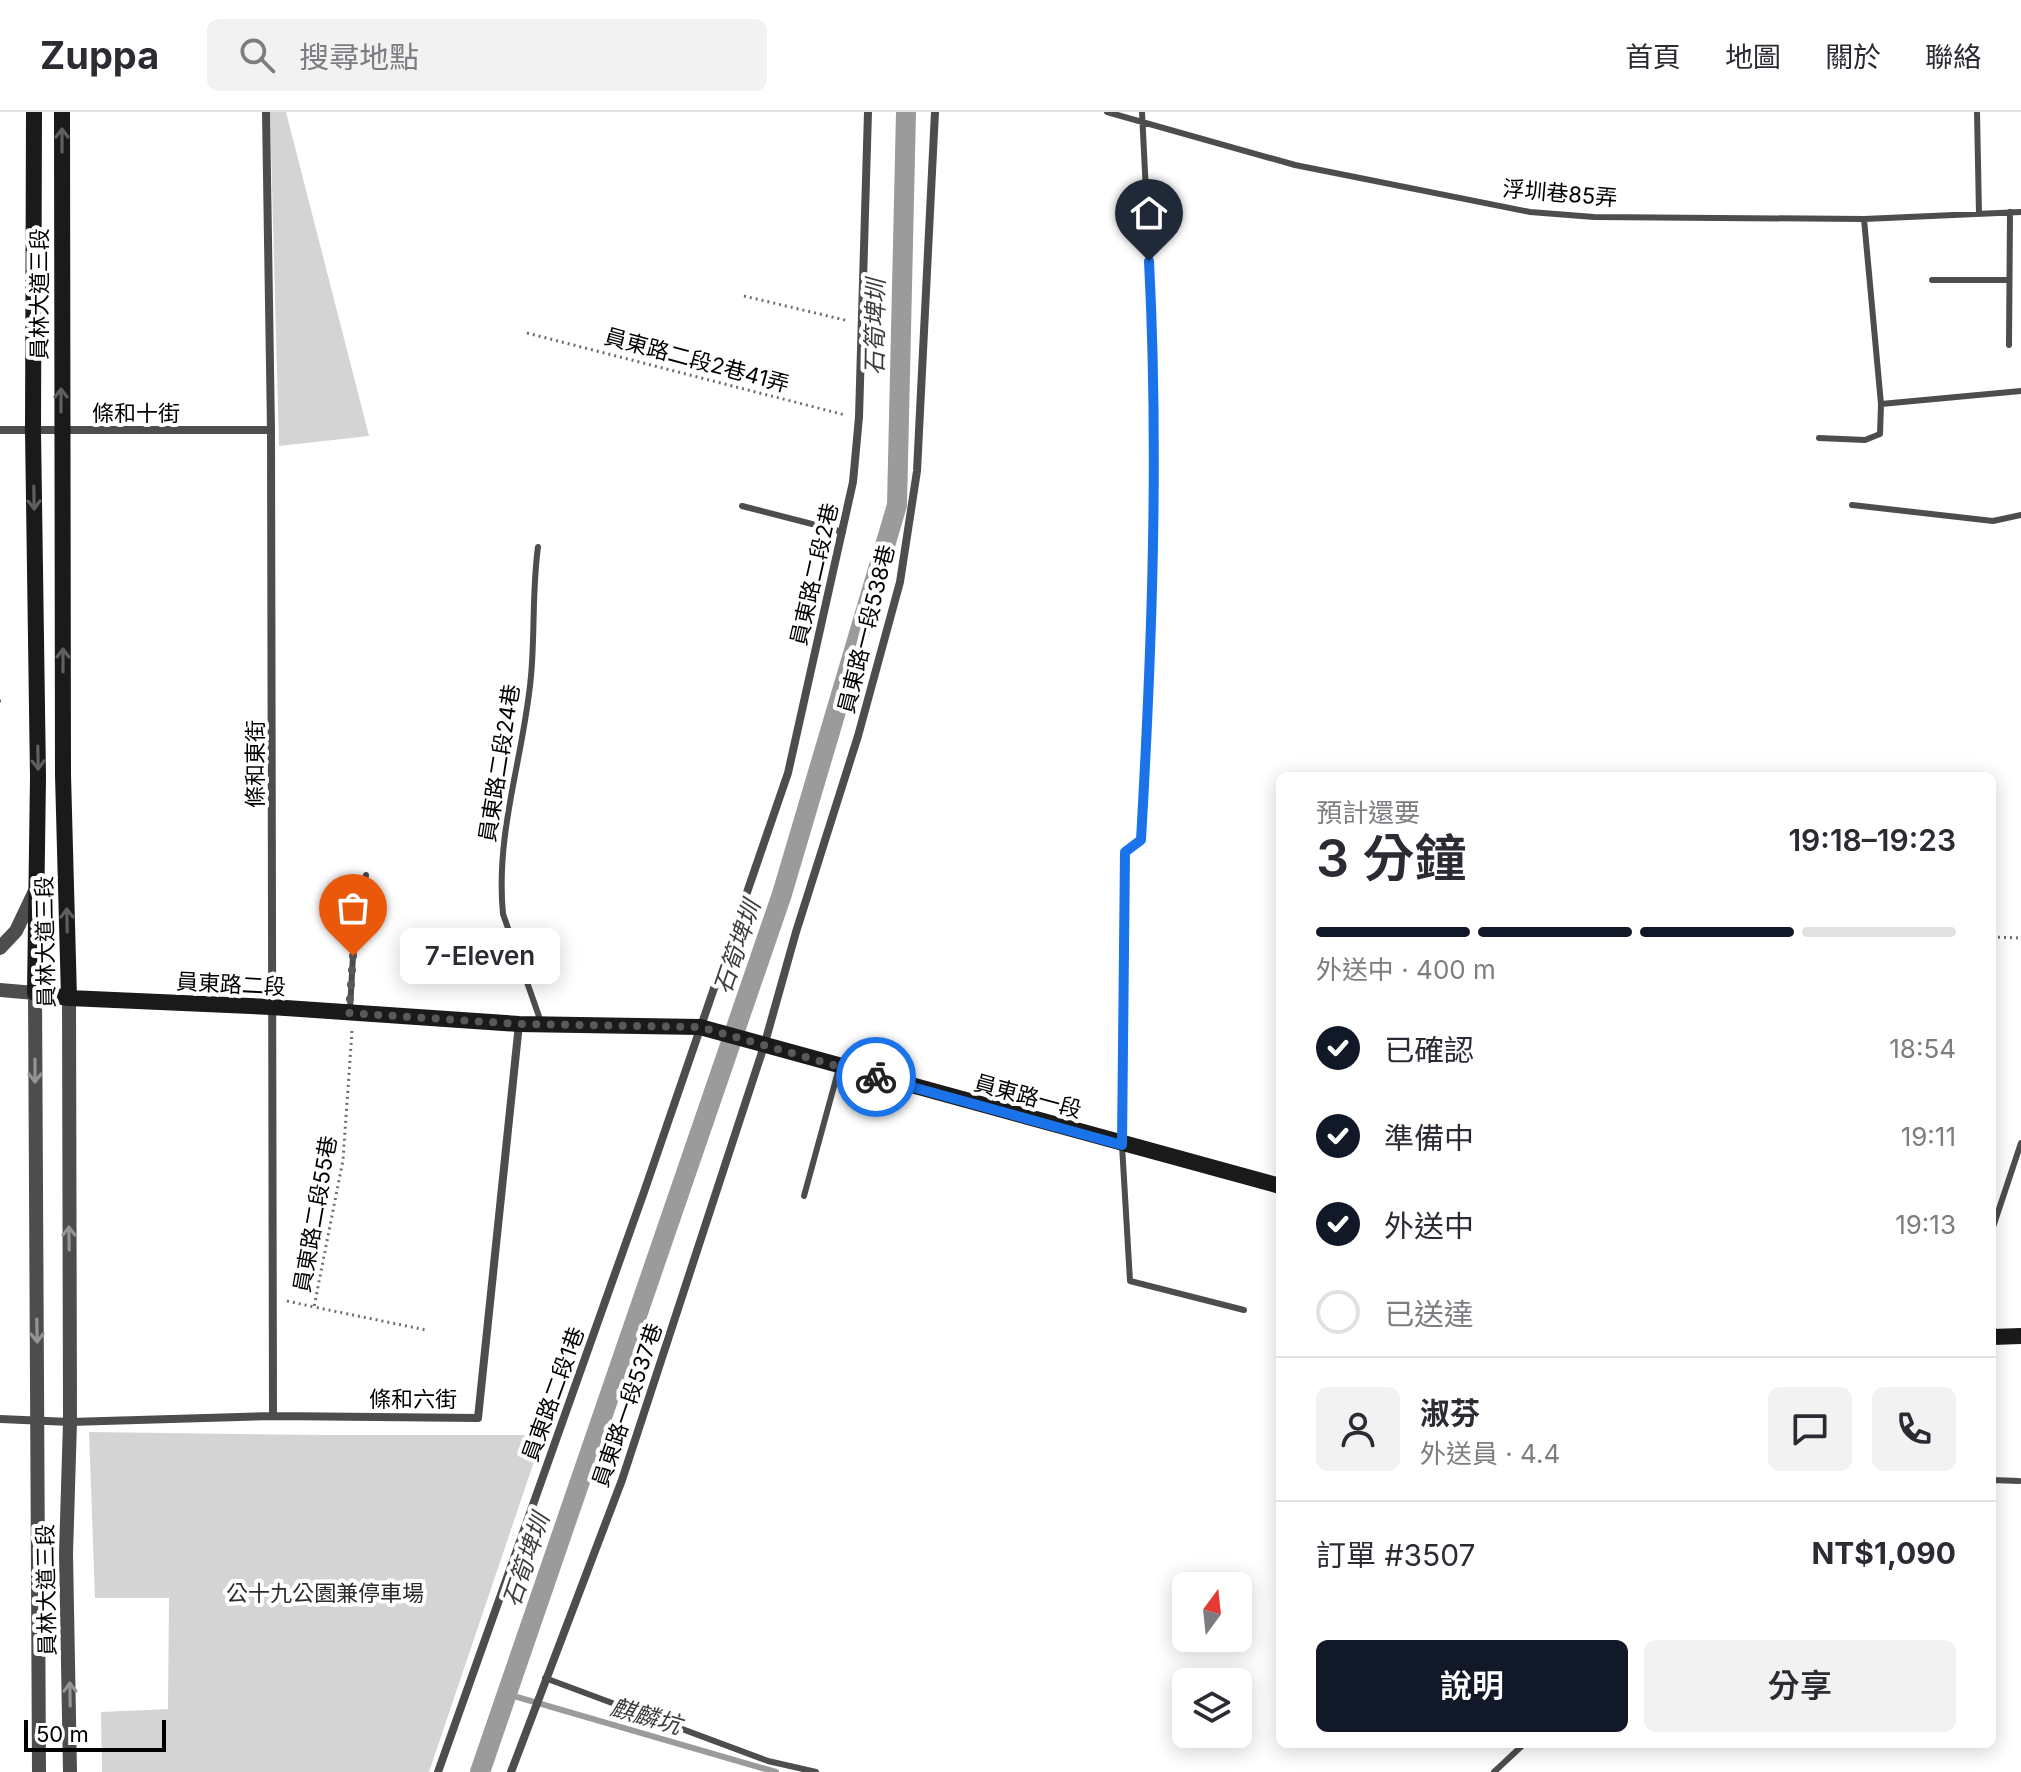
<!DOCTYPE html>
<html lang="zh-TW">
<meta charset="utf-8">
<style>
:root{--surface:#fff;--page:#f2f2f3;--text:#2b2b33;--muted:#7c7c81;--line:#e1e1e2;--accent:#111827}
body{margin:0;font-family:Inter,"Noto Sans TC",sans-serif;background:var(--page);color:var(--text);height:100vh;display:flex;flex-direction:column;font-size:30px;white-space:nowrap}
*{box-sizing:border-box;margin:0}
p{font-size:26px;color:var(--muted)}
.icon{flex:none;width:44px;height:44px;fill:none;stroke:currentColor;stroke-width:2;stroke-linecap:round;stroke-linejoin:round}
.map{position:relative;flex:1;overflow:hidden}
.details{position:absolute;left:1276px;top:660px;width:720px;height:976px;display:flex;flex-direction:column;background:var(--surface);border-radius:12px;box-shadow:0 4px 20px #0003}
.details>*{flex:none}
.needle{width:52px;rotate:15deg}
.controls{position:absolute;left:1172px;top:1460px;display:grid;gap:16px}
.controls a{display:grid;place-items:center;width:80px;height:80px;border-radius:12px;background:var(--surface);box-shadow:0 4px 20px #0003;font-size:40px}
.scale{position:absolute;left:24px;bottom:20px;width:142px;box-sizing:border-box;padding-left:8px;border:4px solid #000;border-top:0;font-size:22px;line-height:28px;white-space:nowrap;color:#000;-webkit-text-stroke:6px #fff;paint-order:stroke}
.pin{position:absolute;display:grid;place-items:center;width:68px;height:68px;color:#fff;margin:-82px -34px;border-radius:50% 50% 50% 0;rotate:-45deg;box-shadow:0 0 8px #0007}
.pin .icon{rotate:45deg}
.courier{position:absolute;display:grid;place-items:center;width:80px;height:80px;margin:-40px;border:6px solid #1a73e8;border-radius:50%;background:#fff;color:#222;box-shadow:0 2px 10px #0007}
.bubble{position:absolute;height:56px;border-radius:12px;background:var(--surface);box-shadow:0 4px 20px #0003;font-size:26px;font-weight:600;line-height:56px;text-align:center}
.head em{font-style:normal;font-weight:600}
.head div{display:flex;flex-direction:column-reverse}
.head{display:flex;align-items:center;justify-content:space-between;height:136px;padding:0 40px}
h1{font-size:52px;font-weight:600;line-height:60px}
.bar{display:grid;grid-template-columns:repeat(4,1fr);gap:12px 8px;align-content:center;height:96px;padding:0 40px}
.bar i{height:10px;border-radius:6px;background:var(--line)}
.bar .selected{background:var(--accent)}
.bar p{grid-column:span 4}
.line{display:flex;align-items:center;gap:20px;padding:0 40px;border-top:2px solid var(--line)}
.line div{flex:1}
.round{display:grid;place-items:center;flex:none;width:84px;height:84px;border-radius:12px;background:var(--page)}
ol{padding:0 40px;list-style:none}
li{display:flex;align-items:center;gap:24px;height:88px}
li p{margin-inline-start:auto}
li .icon{padding:8px;border-radius:50%;background:var(--accent);color:#fff;stroke-width:4}
li:last-child{color:var(--muted)}
li i{width:44px;height:44px;border:4px solid var(--line);border-radius:50%}
.action{display:flex;gap:16px;margin-top:auto;padding:16px 40px}
.action a{flex:1;height:92px;border-radius:12px;background:var(--accent);color:#fff;font-size:32px;font-weight:600;line-height:92px;text-align:center}
.action a+a{background:var(--page);color:var(--text)}
header{display:flex;align-items:center;gap:48px;box-sizing:border-box;height:112px;padding:0 40px;background:var(--surface);border-bottom:2px solid var(--line)}
header strong{font-size:38px}
nav{display:flex;gap:44px;margin-inline-start:auto;font-size:28px}
.search{width:560px;height:72px;background:var(--page);display:flex;align-items:center;gap:20px;box-sizing:border-box;padding:0 28px;border-radius:12px;color:var(--muted);font-size:30px}
.map>svg:first-child{display:block}
.green{fill:#d4d4d4}
.lines{fill:none;stroke-linecap:round;stroke-linejoin:round}
.stream{stroke:#9b9b9b;stroke-width:6}
.canal{stroke:#9b9b9b;stroke-width:20}
.path{stroke:#6f6f6f;stroke-width:3;stroke-dasharray:2 4;stroke-linecap:butt}
.service{stroke:#4d4d4d;stroke-width:6}
.minor{stroke:#4d4d4d;stroke-width:8}
.tertiary{stroke:#4d4d4d;stroke-width:14}
.secondary{stroke:#1a1a1a;stroke-width:16}
.oneway{stroke:#5f5f5f}
.oneway2{stroke:#949494}
.done{stroke:#595959;stroke-width:8;stroke-dasharray:0 14.4}
.route{stroke:#1a73e8;stroke-width:10}
.labels{text-anchor:middle;dominant-baseline:central;stroke-width:8;stroke-linejoin:round;paint-order:stroke}
.street-label{font-size:22px;fill:#000;stroke:#fff}
.park-label{font-size:22px;fill:#2b2b2b;stroke:#fff}
.water-label{font-size:24px;font-style:italic;fill:#3c3c3c;stroke:#fff}
</style>
<header>
<strong>Zuppa</strong>
<div class="search"><svg class="icon" aria-label="search" viewBox="0 0 24 24"><circle cx="10" cy="10" r="6"/><path d="M15 15l6 6"/></svg>搜尋地點</div>
<nav><a>首頁</a><a>地圖</a><a>關於</a><a>聯絡</a></nav>
</header>
<div class="map">
<svg width="2021" height="1660" viewBox="0 0 2021 1660">
<rect width="100%" height="100%" fill="#fff"/>
<path class="green" d="M270,0H286L369,324L279,334Z
M89,1320L320,1323H543L429,1660H102L101,1600L168,1597L169,1486H95Z"/>
<g class="lines">
<path class="stream" d="M507,1582L776,1660"/>
<path class="canal" d="M480,1660L782,782L897,393L906,0"/>
<path class="path" d="M744,184L849,209
M527,221L845,303
M0,589H1
M1992,825L2021,826
M352,919L343,1048L314,1195L426,1218
M287,1189L314,1195"/>
<path class="service" d="M1107,0L1295,53L1530,100L1594,105L1864,107L2021,100
M1142,0L1154,241V455L1141,728L1125,740L1122,1033L1130,1169L1244,1198
M1977,0L1979,102
M1932,168H2008
M2009,233L2010,100
M1881,292L2021,279
M1819,326L1865,328L1880,322L1881,292L1864,107
M1852,393L1993,409L2021,403
M742,394L843,420
M538,435C532,478 535,521 531,564C524,644 495,720 503,802L541,910
M350,897L353,844L366,763
M804,1084L839,956
M1992,1118L2021,1031
M1992,1368L2019,1369
M545,1566L768,1649L816,1660
M1494,1660L1524,1632"/>
<path class="minor" d="M266,0L271,318L273,1304
M0,318H271
M0,1307L70,1310L273,1304L478,1306L519,912
M438,1660L644,1080L788,661L853,370L859,305L868,0
M511,1660L622,1368L764,934L796,820L858,624L900,470L917,359L935,0"/>
<path class="tertiary" d="M0,836L16,819L35,779
M0,878L35,881L39,1660
M69,886L70,1310L66,1442L70,1660"/>
<path class="secondary" d="M34,0L33,319L38,665L35,881L69,886L271,895L519,912L700,915L1280,1074
M62,0L63,663L69,886
M1992,1225L2021,1224"/>
</g>
<defs><path id="oneway-shaft" d="M-6 0H5M1.5-3L5.5 0L1.5 3" fill="none" stroke-width="1.6" stroke-linecap="round" stroke-linejoin="round" transform="scale(2)"/></defs>
<g class="oneway">
<use href="#oneway-shaft" transform="translate(62 28) rotate(-90)"/>
<use href="#oneway-shaft" transform="translate(61 288) rotate(-90)"/>
<use href="#oneway-shaft" transform="translate(34 386) rotate(89)"/>
<use href="#oneway-shaft" transform="translate(63 548) rotate(-90)"/>
<use href="#oneway-shaft" transform="translate(38 646) rotate(89)"/>
<use href="#oneway-shaft" transform="translate(67 808) rotate(-91)"/>
</g>
<g class="oneway2">
<use href="#oneway-shaft" transform="translate(35 959) rotate(90)"/>
<use href="#oneway-shaft" transform="translate(69 1126) rotate(-91)"/>
<use href="#oneway-shaft" transform="translate(37 1219) rotate(89)"/>
<use href="#oneway-shaft" transform="translate(70 1582) rotate(-91)"/>
</g>
<g class="lines">
<path class="done" d="M353,844L349,901L519,912L700,915L876,965"/>
<path class="route" d="M876,965L1122,1033L1125,740L1141,728C1152,535 1159,342 1149,149"/>
</g>
<g class="labels">
<g class="street-label">
<text transform="translate(1560 81) rotate(5)">浮圳巷85弄</text>
<text transform="translate(39 182) rotate(-90)">員林大道三段</text>
<text transform="translate(697 248) rotate(15)">員東路二段2巷41弄</text>
<text x="136" y="301">條和十街</text>
<text transform="translate(814 462) rotate(-77)">員東路二段2巷</text>
<text transform="translate(866 517) rotate(-76)">員東路一段538巷</text>
<text transform="translate(499 651) rotate(-81)">員東路二段24巷</text>
<text transform="translate(255 652) rotate(-90)">條和東街</text>
<text transform="translate(45 830) rotate(-91)">員林大道三段</text>
<text transform="translate(231 872) rotate(3)">員東路二段</text>
<text transform="translate(1028 984) rotate(15)">員東路一段</text>
<text transform="translate(315 1102) rotate(-80)">員東路二段55巷</text>
<text transform="translate(553 1282) rotate(-70)">員東路二段1巷</text>
<text x="413" y="1287">條和六街</text>
<text transform="translate(627 1293) rotate(-71)">員東路一段537巷</text>
<text transform="translate(46 1478) rotate(-91)">員林大道三段</text>
</g>
<g class="park-label">
<text x="325" y="1481">公十九公園兼停車場</text>
</g>
<g class="water-label">
<text transform="translate(875 215) rotate(-89)">石筍埤圳</text>
<text transform="translate(737 835) rotate(-71)">石筍埤圳</text>
<text transform="translate(526 1448) rotate(-71)">石筍埤圳</text>
<text transform="translate(646 1604) rotate(16)">麒麟坑</text>
</g>
</g>
</svg>
<div class="controls">
<a><svg class="needle" viewBox="-14 -14 28 28"><path d="M0-13l5 13h-10z" fill="#e53935"/><path d="M0 13l5-13h-10z" fill="#7c7c81"/></svg></a>
<a><svg class="icon" aria-label="layers" viewBox="0 0 24 24"><path d="M12 4l9 5-9 5-9-5zM3 14l9 5 9-5"/></svg></a>
</div>
<div class="scale">50 m</div>
<div class="pin" style="left:353px;top:844px;background:#ea580c"><svg class="icon" aria-label="bag" viewBox="0 0 24 24"><path d="M5 8h14l-1 12H6zM9 8a3 3 0 0 1 6 0"/></svg></div>
<div class="pin" style="left:1149px;top:149px;background:#1f2937"><svg class="icon" aria-label="home" viewBox="0 0 24 24"><path d="M3 11l9-7 9 7M6 9v11h12V9"/></svg></div>
<div class="courier" style="left:876px;top:965px"><svg class="icon" aria-label="bike" viewBox="0 0 24 24"><circle cx="6" cy="16" r="4"/><circle cx="18" cy="16" r="4"/><path d="M6 16l4-8h5l3 8M10 8l3 8H6M13 5h3"/></svg></div>
<div class="bubble" style="left:400px;top:816px;width:160px">7-Eleven</div>
<section class="details">
<div class="head"><div><h1>3 分鐘</h1><p>預計還要</p></div><em>19:18–19:23</em></div>
<div class="bar"><i class="selected"></i><i class="selected"></i><i class="selected"></i><i></i><p>外送中 · 400 m</p></div>
<ol>
<li><svg class="icon" aria-label="check" viewBox="0 0 24 24"><path d="M5 12l5 5 9-10"/></svg>已確認<p>18:54</p></li>
<li><svg class="icon" aria-label="check" viewBox="0 0 24 24"><path d="M5 12l5 5 9-10"/></svg>準備中<p>19:11</p></li>
<li><svg class="icon" aria-label="check" viewBox="0 0 24 24"><path d="M5 12l5 5 9-10"/></svg>外送中<p>19:13</p></li>
<li><i></i>已送達</li>
</ol>
<div class="line" style="height:144px"><a class="round"><svg class="icon" aria-label="person" viewBox="0 0 24 24"><circle cx="12" cy="8" r="4"/><path d="M4 21q1-7 8-7t8 7"/></svg></a><div><b>淑芬</b><p>外送員 · 4.4</p></div><a class="round"><svg class="icon" aria-label="chat" viewBox="0 0 24 24"><path d="M4 5h16v11H9l-5 4z"/></svg></a><a class="round"><svg class="icon" aria-label="phone" viewBox="0 0 24 24"><path d="M5 4h4l2 5-3 2q2 4 5 5l2-3 5 2v4C11 20 4 13 5 4z"/></svg></a></div>
<div class="line" style="height:104px"><div>訂單 #3507</div><b>NT$1,090</b></div>
<div class="action"><a>說明</a><a>分享</a></div>
</section>
</div>
